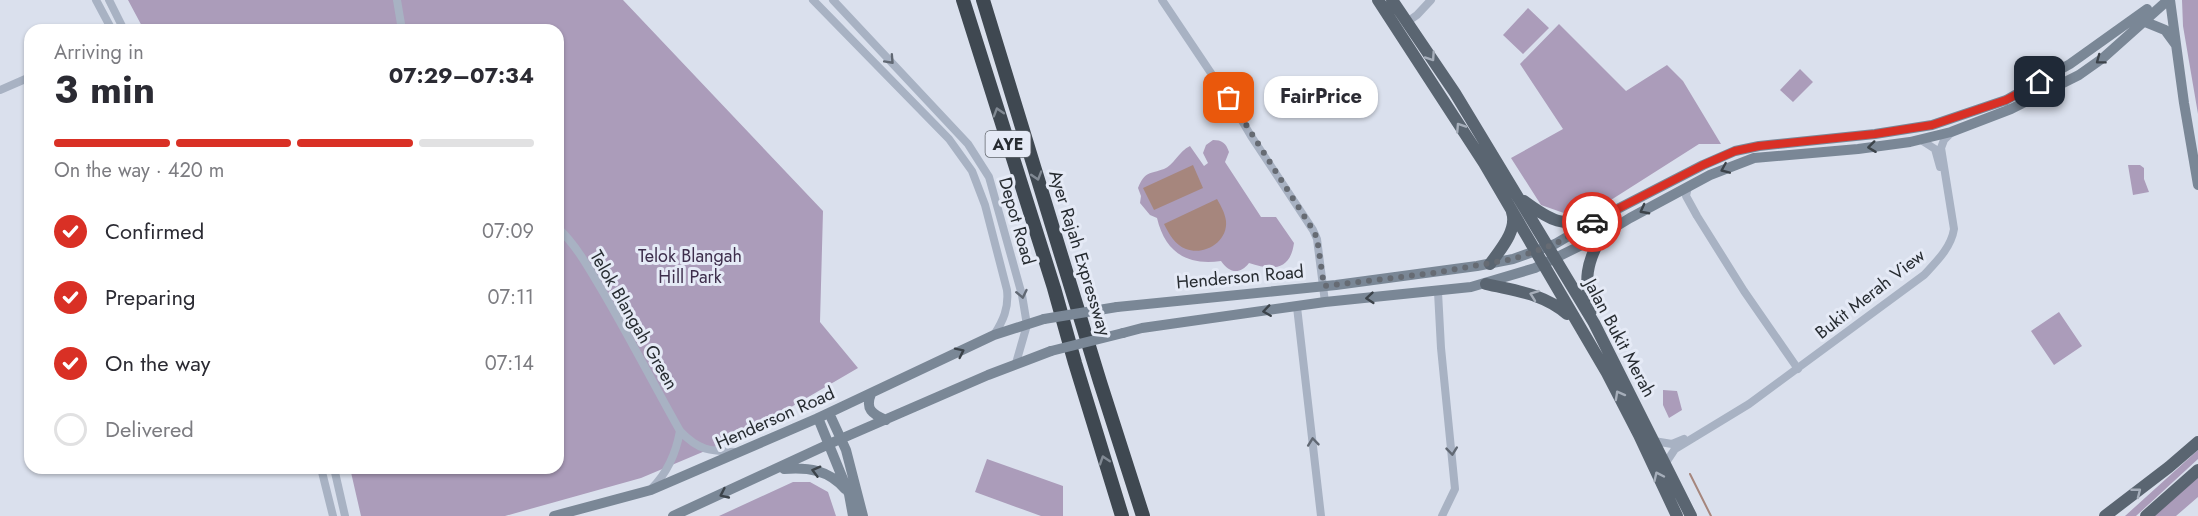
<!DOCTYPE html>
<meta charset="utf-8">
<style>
:root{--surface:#fff;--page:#f7f7f7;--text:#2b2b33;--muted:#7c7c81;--line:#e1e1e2;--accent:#d93025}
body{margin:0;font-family:Jost,sans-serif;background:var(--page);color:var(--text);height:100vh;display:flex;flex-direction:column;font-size:22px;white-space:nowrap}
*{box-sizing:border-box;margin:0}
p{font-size:20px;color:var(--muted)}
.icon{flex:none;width:33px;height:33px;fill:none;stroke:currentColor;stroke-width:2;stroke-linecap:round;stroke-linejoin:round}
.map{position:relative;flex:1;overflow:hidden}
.sheet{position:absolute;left:24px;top:24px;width:540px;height:450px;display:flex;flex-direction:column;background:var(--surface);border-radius:18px;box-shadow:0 2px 4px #0004}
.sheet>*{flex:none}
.pin{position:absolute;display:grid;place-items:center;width:51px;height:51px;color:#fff;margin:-26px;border-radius:12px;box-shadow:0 3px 9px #0006}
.courier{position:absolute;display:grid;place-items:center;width:60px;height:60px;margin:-30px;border:4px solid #d93025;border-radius:50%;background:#fff;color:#222;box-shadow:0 2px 8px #0007}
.bubble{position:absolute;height:42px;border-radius:18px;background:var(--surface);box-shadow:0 2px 4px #0004;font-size:20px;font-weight:700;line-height:42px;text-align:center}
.overview em{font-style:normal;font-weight:700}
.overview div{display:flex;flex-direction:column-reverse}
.overview{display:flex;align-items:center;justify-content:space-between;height:102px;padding:0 30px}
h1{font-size:39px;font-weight:700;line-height:45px}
.bar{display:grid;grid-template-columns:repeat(4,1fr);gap:9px 6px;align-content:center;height:72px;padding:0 30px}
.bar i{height:8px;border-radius:4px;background:var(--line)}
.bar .on{background:var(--accent)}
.bar p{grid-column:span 4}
ol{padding:0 30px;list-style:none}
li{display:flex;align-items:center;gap:18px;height:66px}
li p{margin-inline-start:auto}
li .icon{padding:6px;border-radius:50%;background:var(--accent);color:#fff;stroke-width:4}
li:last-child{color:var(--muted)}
li i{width:33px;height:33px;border:3px solid var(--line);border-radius:50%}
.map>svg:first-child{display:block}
.green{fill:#ab9cba}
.water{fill:#a6867d}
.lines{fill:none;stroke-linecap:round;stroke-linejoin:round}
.stream{stroke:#a6867d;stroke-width:2}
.minor{stroke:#a8b2c3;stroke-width:8}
.secondary{stroke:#7a8796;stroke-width:10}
.primary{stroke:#5a6571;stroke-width:12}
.motorway{stroke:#3f4851;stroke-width:14}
.secondary-bridge{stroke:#7a8796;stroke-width:10}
.oneway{stroke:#a6aeba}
.oneway2{stroke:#616873}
.oneway3{stroke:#3c434a}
.oneway4{stroke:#818993}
.done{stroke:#666b73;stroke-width:6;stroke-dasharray:0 10.8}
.route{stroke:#d93025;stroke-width:8}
.labels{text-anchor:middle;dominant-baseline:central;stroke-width:6;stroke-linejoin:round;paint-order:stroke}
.shield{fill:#e5eaf6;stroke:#60656c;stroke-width:1.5}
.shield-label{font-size:16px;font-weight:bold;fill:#272c31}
.street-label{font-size:18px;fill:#272c31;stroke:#e5eaf6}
.park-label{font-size:18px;fill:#3e2e4c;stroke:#e5eaf6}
</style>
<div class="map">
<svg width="2198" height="516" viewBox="0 0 2198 516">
<rect width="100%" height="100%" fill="#dae0ed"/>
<path class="green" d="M128,0H623L823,211L820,322L858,368L743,435L641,478L505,516H361L350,468H558V30H144Z
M2182,0H2198V114L2183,26Z
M1528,8L1549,28L1523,54L1503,35Z
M1559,24L1626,91L1667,65L1683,81L1721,144H1699L1581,219L1541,205L1511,158L1563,129L1520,64Z
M1800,69L1813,82L1793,102L1780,90Z
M1213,140C1222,140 1226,143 1229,152L1225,162L1261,217H1276L1294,243C1290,272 1271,270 1249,263C1240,275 1229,273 1221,261C1187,266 1165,252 1157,218L1150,215L1140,203L1141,196L1138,188C1145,171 1150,174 1164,169C1173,166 1179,151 1190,146L1204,166L1208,163L1203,153L1206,145Z
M2128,165H2140L2144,168V179L2149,192L2133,195Z
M2059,312L2082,346L2054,365L2031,331Z
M1663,390L1677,391L1682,410L1669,418L1663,405Z
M2198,450V459L2136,516H2125Z
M987,459L1063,486V516H1041L975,492Z
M2198,474V497L2176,516H2151Z
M793,482H810L828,492L836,516H719Z"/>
<path class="water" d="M1193,165L1203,188L1154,210L1143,188Z
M1217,199C1221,206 1225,213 1226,221C1228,242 1204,256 1186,249C1175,245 1169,234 1164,224Z"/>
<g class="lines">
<path class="stream" d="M1690,474L1711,516"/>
<path class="minor" d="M96,0L112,30
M109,0L124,30
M397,0L402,30
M813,0L949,139L972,171L985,205L1007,290C1009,308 1003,321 994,335
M833,0L968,144L989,177L1022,295L1027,325L1016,363
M1162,0L1217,82L1221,85L1251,136L1313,230L1317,239L1325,302
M1407,22L1417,15L1431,0
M0,90L30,77
M1921,140L1935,149L1940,167
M1688,187L1686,196L1697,216L1744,291L1798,369
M558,228C577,246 590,270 603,292C630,338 654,385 680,431C699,451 710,451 737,452
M1438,292L1441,348L1455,489L1442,516
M1297,307L1321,516
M1654,441L1672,444L1684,439
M1665,464L1675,449L1749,404L1924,275C1936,262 1951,248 1954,229L1941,148L1944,140L1951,133
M321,468L333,516
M334,468L345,516
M652,488C668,472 676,453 680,431"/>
<path class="secondary" d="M2170,0L2184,103L2198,185
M2143,21L2165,30L2176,45
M1117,307L1336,285L1477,266L1513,259L1555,244L1596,220L1703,165L1735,151L1759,146L1875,134L1932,125L2006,100L2070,64L2147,9
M1123,333L1142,328L1325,302L1471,287L1535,268L1602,235L1630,218L1710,175L1754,158L1858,149L1910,142L1951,132L2011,109L2079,75L2103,58L2168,0
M871,394C865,409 872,414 886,420
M829,413L846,450L863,516
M818,418L849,494L853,516
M784,469C808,467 829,470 845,489
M554,516L651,490L818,418L994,335L1044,319
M673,516L829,444L988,375L1051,351"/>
<path class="primary" d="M1378,0L1484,163L1607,373L1639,435L1677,516
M1392,0L1455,93L1594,323L1691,516
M1524,201C1551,221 1562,227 1596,220
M1490,264C1500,250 1518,230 1512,212
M1486,284C1515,291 1543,293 1567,314
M1591,311C1584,280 1586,263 1602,235
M2105,516L2169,467L2198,442
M2146,516L2198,470"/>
<path class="motorway" d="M963,0L1054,288L1075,363L1122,516
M983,0L1100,382L1143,516"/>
<path class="secondary-bridge" d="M1044,319L1117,307
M1051,351L1123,333"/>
</g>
<defs><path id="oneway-chevron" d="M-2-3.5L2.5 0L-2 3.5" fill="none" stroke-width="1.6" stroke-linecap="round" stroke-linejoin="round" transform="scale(1.5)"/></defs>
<g class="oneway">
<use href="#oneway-chevron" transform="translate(1431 57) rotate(56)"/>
<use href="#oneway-chevron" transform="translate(1460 127) rotate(-123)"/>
<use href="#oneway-chevron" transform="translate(1534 295) rotate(-160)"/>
<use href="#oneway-chevron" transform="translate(1619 395) rotate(-119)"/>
<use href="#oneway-chevron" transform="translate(1658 476) rotate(-115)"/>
<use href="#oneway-chevron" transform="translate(2137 492) rotate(-38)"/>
</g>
<g class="oneway2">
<use href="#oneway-chevron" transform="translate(890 60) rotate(47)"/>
<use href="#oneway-chevron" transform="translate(1022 294) rotate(78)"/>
<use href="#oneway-chevron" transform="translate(1313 442) rotate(-96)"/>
<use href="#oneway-chevron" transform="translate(1452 451) rotate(84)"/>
</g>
<g class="oneway3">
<use href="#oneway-chevron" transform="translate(2100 60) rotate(143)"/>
<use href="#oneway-chevron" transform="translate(1872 147) rotate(173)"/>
<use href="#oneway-chevron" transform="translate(1725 169) rotate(157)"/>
<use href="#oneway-chevron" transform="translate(1644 210) rotate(152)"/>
<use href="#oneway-chevron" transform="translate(1370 298) rotate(175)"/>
<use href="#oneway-chevron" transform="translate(1267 311) rotate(172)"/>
<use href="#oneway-chevron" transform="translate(960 352) rotate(-26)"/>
<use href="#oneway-chevron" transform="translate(816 471) rotate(-165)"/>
<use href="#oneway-chevron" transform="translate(724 494) rotate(155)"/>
</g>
<g class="oneway4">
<use href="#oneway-chevron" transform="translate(998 112) rotate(-107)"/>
<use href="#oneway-chevron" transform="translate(1037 176) rotate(73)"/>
<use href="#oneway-chevron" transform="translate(1104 460) rotate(-108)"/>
</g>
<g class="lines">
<path class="done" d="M1229,98L1313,230L1317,238L1324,286L1434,273L1513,259L1555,244L1592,222"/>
<path class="route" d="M1592,222L1703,165L1735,151L1759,146L1875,134L1932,125L2006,100L2040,82"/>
</g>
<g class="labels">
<rect class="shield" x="985.5" y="131" width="45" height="26" rx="4.5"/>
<g class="shield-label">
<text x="1008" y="144">AYE</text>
</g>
<g class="street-label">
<text transform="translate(1017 221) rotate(74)">Depot Road</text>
<text transform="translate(1080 253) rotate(73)">Ayer Rajah Expressway</text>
<text transform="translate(1240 277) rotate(-5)">Henderson Road</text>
<text transform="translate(1870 294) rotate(-38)">Bukit Merah View</text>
<text transform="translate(634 320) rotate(60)">Telok Blangah Green</text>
<text transform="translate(1620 338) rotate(62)">Jalan Bukit Merah</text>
<text transform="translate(775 418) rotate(-24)">Henderson Road</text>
</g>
<g class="park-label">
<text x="690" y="256">Telok Blangah<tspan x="690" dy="21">Hill Park</tspan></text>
</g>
</g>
</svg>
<div class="pin" style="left:1229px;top:98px;background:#ea580c"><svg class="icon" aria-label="bag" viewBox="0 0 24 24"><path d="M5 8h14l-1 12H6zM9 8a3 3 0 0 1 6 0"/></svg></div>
<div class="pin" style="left:2040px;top:82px;background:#1f2937"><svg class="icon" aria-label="home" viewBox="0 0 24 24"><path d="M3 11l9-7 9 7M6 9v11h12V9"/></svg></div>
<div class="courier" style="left:1592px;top:222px"><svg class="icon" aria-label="car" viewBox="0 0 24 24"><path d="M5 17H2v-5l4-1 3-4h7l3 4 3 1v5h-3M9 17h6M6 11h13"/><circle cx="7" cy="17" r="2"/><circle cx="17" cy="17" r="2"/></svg></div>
<div class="bubble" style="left:1264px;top:76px;width:114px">FairPrice</div>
<section class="sheet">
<div class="overview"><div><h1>3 min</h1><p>Arriving in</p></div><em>07:29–07:34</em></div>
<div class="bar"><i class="on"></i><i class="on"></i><i class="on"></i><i></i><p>On the way · 420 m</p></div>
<ol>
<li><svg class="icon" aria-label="check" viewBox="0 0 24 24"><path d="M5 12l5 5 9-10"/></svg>Confirmed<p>07:09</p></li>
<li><svg class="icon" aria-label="check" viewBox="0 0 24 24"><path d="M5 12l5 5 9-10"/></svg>Preparing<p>07:11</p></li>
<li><svg class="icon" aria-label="check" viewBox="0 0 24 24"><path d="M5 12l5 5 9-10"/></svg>On the way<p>07:14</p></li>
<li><i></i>Delivered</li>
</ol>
</section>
</div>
